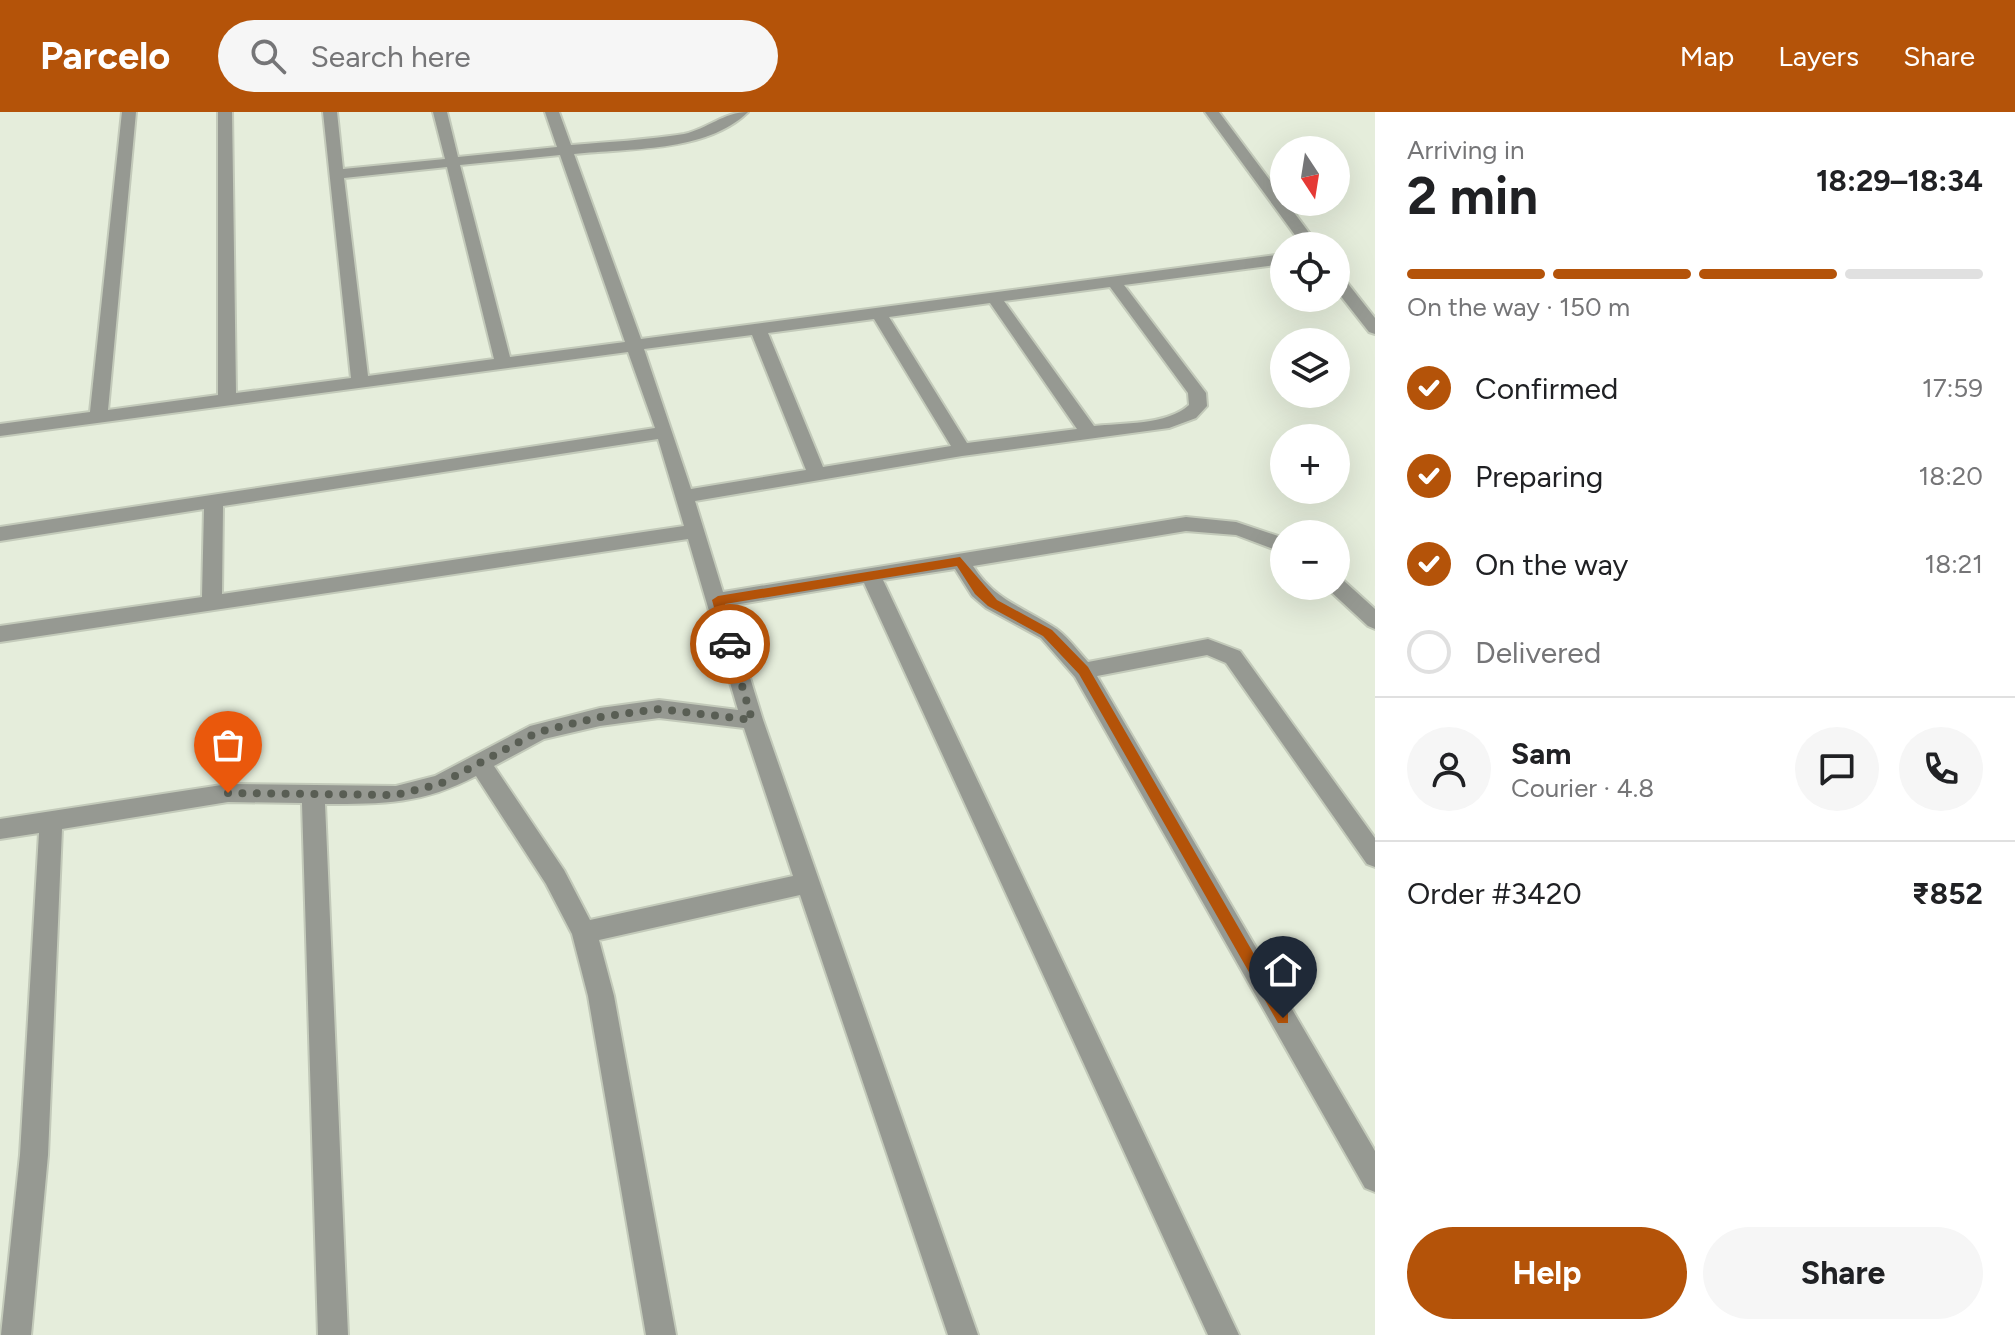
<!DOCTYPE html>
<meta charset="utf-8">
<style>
:root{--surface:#fff;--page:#f6f6f6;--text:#202124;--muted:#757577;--line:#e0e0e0;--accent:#b45309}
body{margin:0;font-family:Figtree,sans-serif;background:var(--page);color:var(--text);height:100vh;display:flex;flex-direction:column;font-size:30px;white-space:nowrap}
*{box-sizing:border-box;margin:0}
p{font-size:26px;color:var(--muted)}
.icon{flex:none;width:44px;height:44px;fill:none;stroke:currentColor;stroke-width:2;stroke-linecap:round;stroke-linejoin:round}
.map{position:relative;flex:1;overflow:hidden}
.details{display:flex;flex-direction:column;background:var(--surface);width:640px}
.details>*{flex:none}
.needle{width:52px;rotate:168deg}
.tools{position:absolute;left:1270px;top:24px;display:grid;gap:16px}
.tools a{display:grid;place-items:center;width:80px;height:80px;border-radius:50%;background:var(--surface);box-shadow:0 8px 32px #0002;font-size:40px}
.pin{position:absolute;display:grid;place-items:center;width:68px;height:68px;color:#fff;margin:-82px -34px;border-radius:50% 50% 50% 0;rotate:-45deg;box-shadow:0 0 8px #0007}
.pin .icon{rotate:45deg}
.courier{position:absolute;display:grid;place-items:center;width:80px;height:80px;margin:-40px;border:6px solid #b45309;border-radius:50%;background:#fff;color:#222;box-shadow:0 2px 10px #0007}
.summary em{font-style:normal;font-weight:700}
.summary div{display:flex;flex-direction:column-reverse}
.summary{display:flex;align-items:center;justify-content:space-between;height:136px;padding:0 32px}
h1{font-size:52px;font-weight:700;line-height:60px}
.bar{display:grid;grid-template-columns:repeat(4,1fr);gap:12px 8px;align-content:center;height:96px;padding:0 32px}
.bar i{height:10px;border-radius:6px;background:var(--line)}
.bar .on{background:var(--accent)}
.bar p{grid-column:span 4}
.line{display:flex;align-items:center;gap:20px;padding:0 32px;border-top:2px solid var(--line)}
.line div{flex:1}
.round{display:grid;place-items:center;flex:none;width:84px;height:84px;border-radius:42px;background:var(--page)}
ol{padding:0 32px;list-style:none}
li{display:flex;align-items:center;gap:24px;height:88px}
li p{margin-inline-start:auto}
li .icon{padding:8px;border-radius:50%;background:var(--accent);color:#fff;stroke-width:4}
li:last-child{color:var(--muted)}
li i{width:44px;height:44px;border:4px solid var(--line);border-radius:50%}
.button{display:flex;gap:16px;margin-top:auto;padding:16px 32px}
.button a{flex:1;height:92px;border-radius:48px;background:var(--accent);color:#fff;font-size:32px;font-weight:700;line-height:92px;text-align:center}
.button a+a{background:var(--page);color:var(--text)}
header{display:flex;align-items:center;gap:48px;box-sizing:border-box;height:112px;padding:0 40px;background:var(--accent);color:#fff}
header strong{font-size:38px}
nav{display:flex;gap:44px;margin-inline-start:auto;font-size:28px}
.search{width:560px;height:72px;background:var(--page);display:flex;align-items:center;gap:20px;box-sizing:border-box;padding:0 28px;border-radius:44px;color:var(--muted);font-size:30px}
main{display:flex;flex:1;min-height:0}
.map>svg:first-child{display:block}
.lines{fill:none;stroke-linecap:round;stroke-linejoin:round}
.minor-casing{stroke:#c3caba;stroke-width:4}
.minor{fill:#969992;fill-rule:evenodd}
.route{fill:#b45309}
.done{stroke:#595e54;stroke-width:8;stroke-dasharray:0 14.4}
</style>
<header>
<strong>Parcelo</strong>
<div class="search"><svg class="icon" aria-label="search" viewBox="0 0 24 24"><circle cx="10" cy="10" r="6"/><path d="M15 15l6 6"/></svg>Search here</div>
<nav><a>Map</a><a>Layers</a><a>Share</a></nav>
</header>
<main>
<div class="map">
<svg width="1375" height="1223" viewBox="0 0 1375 1223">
<rect width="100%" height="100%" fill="#e5eddb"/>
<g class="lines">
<defs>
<path id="minor" d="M122,0H136L108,298L218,283V0H232L236,281L351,266L323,0H337L343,57L445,47L433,0H447L458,45L557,35L545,0H559L571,33C608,30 647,28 684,22C707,17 724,0 748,0C706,41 628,36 574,42L641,227L1284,142V152L1124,173L1206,281L1207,294L1196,306L1169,316L962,344L695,389L723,480L1186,405L1236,410L1284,426V441L1236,423L1186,419L973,454C995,488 1019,493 1052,514C1066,522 1077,538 1088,550L1208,527L1240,539L1375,726V755L1367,752L1226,551L1207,543L1097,564L1375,1039V1080L1365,1076L1075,565L1041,526L986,496L972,484L955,457L883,468L1239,1223H1208L864,471L728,494L763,608L978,1223H948L800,783L599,828L614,884L676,1223H646L588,884L572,822L546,772L476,664C423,692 384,692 325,692L348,1223H318L302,691L228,690L62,717L48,1043L31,1223H1L20,1043L39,721L0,727V707L228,672L396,674L435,664L530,614L600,596L659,588L738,598L688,427L0,530V514L202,485L204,397L0,429V415L655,316L628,240L0,324V312L90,300ZM560,43L625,230L510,245L460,53ZM447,55L494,247L368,264L344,66ZM1110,175L1188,281L1189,293C1168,313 1121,311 1094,314L1004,189ZM990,191L1077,317L967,331L889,205ZM874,207L951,334L823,355L768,221ZM752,223L806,358L691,377L644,237ZM658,327L684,414L222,482L223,394ZM659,606L744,616L793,764L590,808L564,758L494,654L544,627L600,614Z
M1205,0H1219L1319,134H1303Z
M1336,162L1342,164L1375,206V222L1369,220L1336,178Z
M1336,466L1343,468L1375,497V517L1368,514L1329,478L1327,474H1336Z"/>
</defs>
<use href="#minor" class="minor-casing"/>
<use href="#minor" class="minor"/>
</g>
<path class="route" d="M960,445L997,488L1052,518L1088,555L1288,901V911H1278L1079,562L1043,524L988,494L975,482L957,454L725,492L736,532L730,536L724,532L712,488L718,484Z"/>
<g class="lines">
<path class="done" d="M228,681L396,683L440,672L538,620L600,605L659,597L752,608L730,532"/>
</g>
</svg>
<div class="tools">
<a><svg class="needle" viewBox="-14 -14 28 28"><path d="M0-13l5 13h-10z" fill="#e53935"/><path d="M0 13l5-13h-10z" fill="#757577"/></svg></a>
<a><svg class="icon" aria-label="locate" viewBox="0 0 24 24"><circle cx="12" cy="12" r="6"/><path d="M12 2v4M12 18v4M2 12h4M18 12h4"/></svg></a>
<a><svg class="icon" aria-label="layers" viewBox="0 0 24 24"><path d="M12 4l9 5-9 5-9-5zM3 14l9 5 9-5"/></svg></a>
<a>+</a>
<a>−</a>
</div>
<div class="pin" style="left:228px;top:681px;background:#ea580c"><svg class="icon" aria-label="bag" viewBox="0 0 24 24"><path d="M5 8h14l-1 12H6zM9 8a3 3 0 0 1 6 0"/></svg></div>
<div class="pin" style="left:1283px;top:906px;background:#1f2937"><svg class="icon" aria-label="home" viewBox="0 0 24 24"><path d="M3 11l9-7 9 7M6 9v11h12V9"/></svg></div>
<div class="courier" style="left:730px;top:532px"><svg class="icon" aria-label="car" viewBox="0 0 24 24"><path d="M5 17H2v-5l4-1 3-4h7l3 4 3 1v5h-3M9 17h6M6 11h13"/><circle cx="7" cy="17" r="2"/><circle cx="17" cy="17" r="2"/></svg></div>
</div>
<section class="details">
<div class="summary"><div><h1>2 min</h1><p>Arriving in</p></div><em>18:29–18:34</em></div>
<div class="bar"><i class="on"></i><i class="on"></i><i class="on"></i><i></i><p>On the way · 150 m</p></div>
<ol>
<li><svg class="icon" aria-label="check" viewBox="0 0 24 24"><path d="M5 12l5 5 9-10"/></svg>Confirmed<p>17:59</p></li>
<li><svg class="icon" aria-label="check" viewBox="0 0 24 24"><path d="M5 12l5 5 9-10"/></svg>Preparing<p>18:20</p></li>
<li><svg class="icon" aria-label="check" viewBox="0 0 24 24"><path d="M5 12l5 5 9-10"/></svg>On the way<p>18:21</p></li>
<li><i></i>Delivered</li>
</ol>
<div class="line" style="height:144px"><a class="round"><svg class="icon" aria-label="person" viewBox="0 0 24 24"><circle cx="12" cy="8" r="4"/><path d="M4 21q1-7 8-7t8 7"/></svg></a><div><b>Sam</b><p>Courier · 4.8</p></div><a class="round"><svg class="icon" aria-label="chat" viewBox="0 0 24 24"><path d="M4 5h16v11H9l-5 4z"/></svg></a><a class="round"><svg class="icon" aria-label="phone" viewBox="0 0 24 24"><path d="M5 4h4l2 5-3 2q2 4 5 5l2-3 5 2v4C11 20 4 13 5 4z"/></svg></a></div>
<div class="line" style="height:104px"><div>Order #3420</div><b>₹852</b></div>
<div class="button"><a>Help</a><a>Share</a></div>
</section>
</main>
